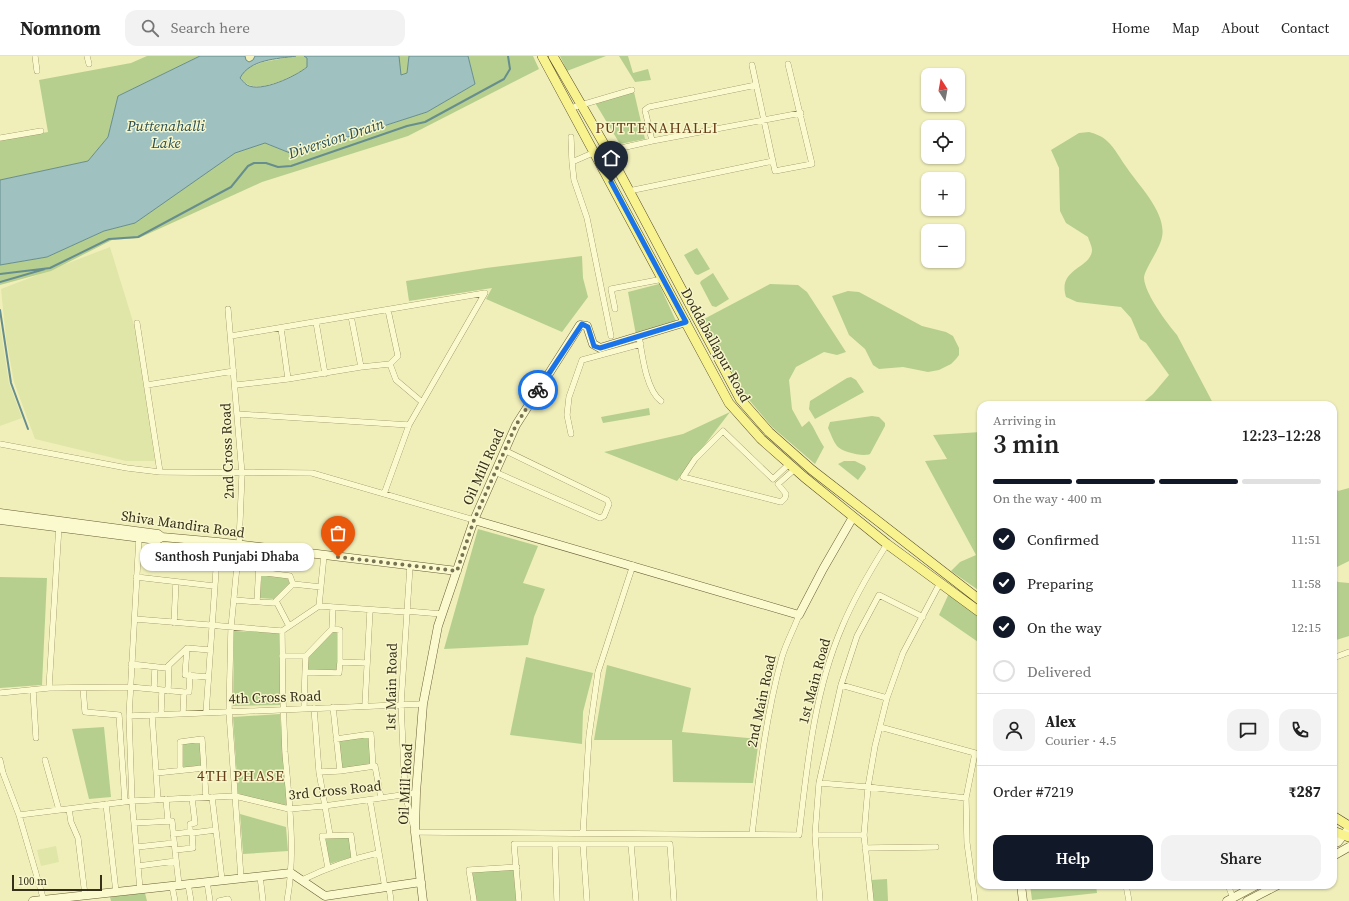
<!DOCTYPE html>
<meta charset="utf-8">
<style>
:root{--surface:#fff;--page:#f2f2f2;--text:#222;--muted:#767676;--line:#e0e0e0;--accent:#111827}
body{margin:0;font-family:"Source Serif 4",serif;background:var(--page);color:var(--text);height:100vh;display:flex;flex-direction:column;font-size:15px;white-space:nowrap}
*{box-sizing:border-box;margin:0}
p{font-size:13px;color:var(--muted)}
.icon{flex:none;width:22px;height:22px;fill:none;stroke:currentColor;stroke-width:2;stroke-linecap:round;stroke-linejoin:round}
.map{position:relative;flex:1;overflow:hidden}
.sheet{position:absolute;left:977px;top:345px;width:360px;height:488px;display:flex;flex-direction:column;background:var(--surface);border-radius:12px;box-shadow:0 1px 3px #0004}
.sheet>*{flex:none}
.needle{width:26px;rotate:349deg}
.tools{position:absolute;left:921px;top:12px;display:grid;gap:8px}
.tools a{display:grid;place-items:center;width:44px;height:44px;border-radius:8px;background:var(--surface);box-shadow:0 1px 3px #0004;font-size:20px}
.scale{position:absolute;left:12px;bottom:10px;width:90px;box-sizing:border-box;padding-left:4px;border:2px solid #362f1a;border-top:0;font-size:11px;line-height:14px;white-space:nowrap;color:#362f1a;-webkit-text-stroke:3px #f7f6ca;paint-order:stroke}
.pin{position:absolute;display:grid;place-items:center;width:34px;height:34px;color:#fff;margin:-41px -17px;border-radius:50% 50% 50% 0;rotate:-45deg;box-shadow:0 0 4px #0007}
.pin .icon{rotate:45deg}
.courier{position:absolute;display:grid;place-items:center;width:40px;height:40px;margin:-20px;border:3px solid #1a73e8;border-radius:50%;background:#fff;color:#222;box-shadow:0 1px 5px #0007}
.bubble{position:absolute;height:28px;border-radius:12px;background:var(--surface);box-shadow:0 1px 3px #0004;font-size:13px;font-weight:600;line-height:28px;text-align:center}
.summary em{font-style:normal;font-weight:600}
.summary div{display:flex;flex-direction:column-reverse}
.summary{display:flex;align-items:center;justify-content:space-between;height:68px;padding:0 16px}
h1{font-size:26px;font-weight:600;line-height:30px}
.bar{display:grid;grid-template-columns:repeat(4,1fr);gap:6px 4px;align-content:center;height:48px;padding:0 16px}
.bar i{height:5px;border-radius:3px;background:var(--line)}
.bar .on{background:var(--accent)}
.bar p{grid-column:span 4}
.line{display:flex;align-items:center;gap:10px;padding:0 16px;border-top:1px solid var(--line)}
.line div{flex:1}
.round{display:grid;place-items:center;flex:none;width:42px;height:42px;border-radius:12px;background:var(--page)}
ol{padding:0 16px;list-style:none}
li{display:flex;align-items:center;gap:12px;height:44px}
li p{margin-inline-start:auto}
li .icon{padding:4px;border-radius:50%;background:var(--accent);color:#fff;stroke-width:4}
li:last-child{color:var(--muted)}
li i{width:22px;height:22px;border:2px solid var(--line);border-radius:50%}
.primary-button{display:flex;gap:8px;margin-top:auto;padding:8px 16px}
.primary-button a{flex:1;height:46px;border-radius:12px;background:var(--accent);color:#fff;font-size:16px;font-weight:600;line-height:46px;text-align:center}
.primary-button a+a{background:var(--page);color:var(--text)}
header{display:flex;align-items:center;gap:24px;box-sizing:border-box;height:56px;padding:0 20px;background:var(--surface);border-bottom:1px solid var(--line)}
header strong{font-size:19px}
nav{display:flex;gap:22px;margin-inline-start:auto;font-size:14px}
.search{width:280px;height:36px;background:var(--page);display:flex;align-items:center;gap:10px;box-sizing:border-box;padding:0 14px;border-radius:12px;color:var(--muted);font-size:15px}
.map>svg:first-child{display:block}
.farmland{fill:#e0e6a7}
.green{fill:#b6cf8e}
.water{fill:#9fc1c0;stroke:#678e8e}
.lines{fill:none;stroke-linecap:round;stroke-linejoin:round}
.stream{stroke:#678e8e;stroke-width:2}
.street-casing{stroke:#887e54;stroke-width:6}
.secondary-casing{stroke:#6a5e37;stroke-width:9}
.primary-casing{stroke:#554929;stroke-width:10}
.street{stroke:#fbface;stroke-width:5.5}
.secondary{stroke:#fbface;stroke-width:8}
.primary{stroke:#f8f38e;stroke-width:9}
.done{stroke:#777252;stroke-width:4;stroke-dasharray:0 7.2}
.route{stroke:#1a73e8;stroke-width:5}
.labels{text-anchor:middle;dominant-baseline:central;stroke-width:3;stroke-linejoin:round;paint-order:stroke}
.street-label{font-size:14px;fill:#362f1a;stroke:#f7f6ca}
.water-label{font-size:15px;font-style:italic;fill:#284e57;stroke:#f7f6ca}
.neighbourhood-label{font-size:15px;letter-spacing:1px;fill:#663c16;stroke:#f7f6ca}
</style>
<header>
<strong>Nomnom</strong>
<div class="search"><svg class="icon" aria-label="search" viewBox="0 0 24 24"><circle cx="10" cy="10" r="6"/><path d="M15 15l6 6"/></svg>Search here</div>
<nav><a>Home</a><a>Map</a><a>About</a><a>Contact</a></nav>
</header>
<div class="map">
<svg width="1349" height="845" viewBox="0 0 1349 845">
<rect width="100%" height="100%" fill="#f0efba"/>
<path class="farmland" d="M110,191L135,272L155,405H126L35,383L14,326L6,282L1,233Z
M0,269L9,327L22,362L0,370Z
M56,790L59,806L41,810L37,794Z"/>
<path class="green" d="M147,0H200L118,40L108,81L88,105L0,124V84L48,76L39,24L131,7Z
M296,0H304L307,2V11C296,19 261,37 247,28C244,27 242,24 240,21L245,13L263,6Z
M399,0H409L407,17L400,19Z
M468,0H533L539,13L408,80L262,126L139,182L112,184L51,215L0,229V209L47,201L104,175L135,167L234,97L265,87L290,97L365,76L427,56L475,28Z
M560,0H606L567,15Z
M619,0H628L633,17L648,13L651,24L635,26Z
M634,36L645,83L620,88L594,45Z
M1089,76C1096,78 1102,80 1107,85C1115,92 1121,104 1127,112C1139,130 1167,157 1162,181C1160,193 1144,214 1144,222C1145,238 1167,267 1177,279L1214,349H1140L1153,338L1169,319L1146,287L1140,283L1131,262L1121,251L1077,246L1066,241C1057,212 1091,213 1092,194C1092,190 1089,185 1088,181L1066,167L1060,155L1059,112L1051,94L1079,77Z
M697,192L710,213L698,219L695,218L684,199Z
M582,200L583,222L588,241L562,276L486,243L492,232L409,245L406,225L486,212Z
M713,217L729,243L716,251L712,250L700,227L701,225Z
M659,228L676,265L636,279L628,236Z
M770,228L798,229L807,236L846,296L837,299L824,296L796,311L789,324L792,353L802,371L809,365C814,371 819,384 824,391L815,408L772,371L744,338L704,263Z
M848,235L859,236L922,270L946,276L953,280L959,292V299L956,303L951,308L939,314L928,316L903,311L879,313L873,309L865,293L849,279L832,240Z
M851,321L856,324L864,336L815,363L809,353L810,345L847,322Z
M649,352L650,359L603,367L601,361Z
M730,356L677,425L604,396L683,378Z
M872,360L879,361L885,367V370L870,398C863,401 842,396 837,390C833,385 831,378 828,372L830,366Z
M981,376V536L951,515L960,506L976,499L925,405L947,403L933,379Z
M844,405H855L865,410L866,413L858,424L838,408Z
M1333,428L1338,435L1349,432V505L1333,513Z
M478,473L538,490L523,527L545,533L534,561L528,589L444,593Z
M262,519L288,522L290,528L274,543L259,542Z
M0,521L47,522L42,629L0,632Z
M1333,522L1338,526L1349,527V580L1333,585Z
M951,533L981,558V588L939,559Z
M234,575L281,577L280,649L233,650Z
M332,576H339L338,615H307L308,601Z
M526,601L593,617L583,656L582,688L510,679Z
M607,609L691,632L682,676L759,683L753,727L673,726L672,684H594Z
M280,658L287,750L238,738L233,661Z
M104,671L111,741L89,743L72,673Z
M370,681L372,709L342,714L338,685Z
M200,686L202,711L183,712L182,688Z
M240,758L286,771L288,795L243,798Z
M325,781H349L352,801L329,808Z
M517,811L519,845H474L469,814Z
M887,823L888,845H873L871,824Z
M1030,829H1096L1097,837L1032,844Z
M145,837L147,845H111L110,841Z"/>
<path class="water" d="M200,0H245L246,4L249,6L253,4L255,0H296C277,3 250,3 240,22C242,24 244,27 247,29C261,37 296,20 307,11V2L304,0H399L401,19L407,17L409,0H468L475,28L427,56L365,76L290,97L265,87L235,97L135,167L104,175L47,201L0,209V124L88,105L108,81L118,40Z"/>
<g class="lines">
<path class="stream" d="M0,218L50,212L109,183L138,181L231,131L248,110L254,107H266L278,111L291,110L407,70L425,66L504,23L510,13L508,0
M0,226L45,213
M0,254L11,327L28,373"/>
<defs>
<path id="street" d="M35,0L37,15
M87,0L89,8
M752,9L775,115L812,108L788,8
M571,52L632,34
M571,81L572,106
M0,82L41,75
M652,85L645,54L649,51L756,29
M608,95L652,85L801,57
M595,96L572,106L574,124L587,162L611,280
M629,135L773,105
M228,253L242,418L239,489L231,572L229,656L241,822
M615,253L611,233L663,223
M388,254L398,300L390,308
M351,260L361,311L390,308L396,324L422,346
M316,266L325,318
M137,267L160,416
M281,272L288,323L361,311
M231,280L485,237L409,369L384,438
M639,280C642,298 646,334 661,345
M147,329L234,315
M236,329L288,323
M238,358L409,369
M571,378L567,359L569,341L582,304L641,288
M0,388L127,412L160,416L312,417L474,464
M789,408L773,423L723,375L695,403L683,421L781,446L785,442L786,438L778,428L795,413
M495,416L600,462L604,460L609,448L607,444L504,394
M139,482L129,660L132,745L140,833
M410,510L401,648L405,738L415,776L799,779C807,710 814,636 842,571C854,542 870,515 887,488
M259,516L290,520L293,528
M136,521L214,530
M293,528L321,531
M234,544L274,547L293,528
M257,545L260,492
M276,545L289,570
M319,550L406,556
M319,550L324,499
M406,555L442,558
M135,563L282,575L319,550
M174,567L176,526
M332,573L340,574V606
M282,575C282,616 283,656 285,696C289,745 296,797 287,845
M187,592L185,619L208,621
M282,600H306L332,573L333,551
M1333,602L1349,596
M131,608L166,612L187,592L210,594
M305,616L306,600
M841,629L887,642
M49,632L59,469
M83,632L85,656L119,659L125,746
M154,633L155,611
M33,634L36,682
M168,635L169,609
M184,636H189L190,619
M0,637L49,632L130,631L184,636L183,657
M365,649L370,554
M304,652L305,616L339,617L340,606L367,607
M314,652L319,716L330,779
M206,657L218,486
M161,658L162,634
M152,659L158,744
M129,660L423,648
M880,671L975,697L966,742
M336,683L371,678L373,711
M0,704L3,717L19,759L44,845
M45,704L59,754
M180,714V686L202,683L206,741
M340,715L375,710L381,742
M319,716L340,715L333,651
M156,717L204,712
M819,727L868,731L966,742L967,787L975,845
M212,741L222,824
M166,743L168,765
M370,744L385,832
M106,748L116,836
M69,753L71,766L78,782L85,839
M19,759L132,745L235,740L289,753L324,750L416,737
M134,767L172,765L175,794
M190,776V768L195,767L192,742
M583,777L589,680L598,616L633,509
M173,778L192,776
M752,778C759,719 766,659 782,601C786,587 794,573 799,559
M815,779H864
M555,788L557,845
M583,788L587,845
M631,788L636,845
M137,791L174,787
M865,792L936,791
M138,810L176,805
M328,812L322,780L351,779L354,802
M260,820L263,845
M302,824C327,812 351,803 378,797
M207,826L210,845
M188,828L191,845
M179,829L175,794L193,792L192,777L216,774
M1126,829L1129,845
M1228,829L1233,842
M172,830L175,845
M389,831L391,845
M219,845L228,843L229,845
M474,845L469,814L517,811
M519,845L514,788H670L674,845
M820,845L815,779L819,727L841,629L857,580L879,539L923,561
M871,845L864,779L868,731L875,690L887,642L903,597L940,527"/>
<path id="secondary" d="M0,457L158,478L162,481L218,486L457,515
M0,464L157,484L162,481
M474,464L799,559L823,513L853,461
M1333,788L1338,786L1349,772
M1333,800L1349,791
M1021,829L1023,845
M33,845L291,817L325,840L421,826
M423,845L415,776L416,737L423,648L438,570L474,464L516,369L580,269L587,270L593,288L600,292L686,266
M1227,845L1257,829
M1247,845L1278,829"/>
<path id="primary" d="M542,0L729,347L761,383L804,421L887,488L981,557
M553,0L608,95L740,343L769,376L812,414L981,545
M1333,760L1349,770
M1333,775L1349,781"/>
</defs>
<use href="#street" class="street-casing"/>
<use href="#secondary" class="secondary-casing"/>
<use href="#primary" class="primary-casing"/>
<use href="#street" class="street"/>
<use href="#secondary" class="secondary"/>
<use href="#primary" class="primary"/>
</g>
<g class="lines">
<path class="done" d="M338,501L457,515L474,464L516,369L538,334"/>
<path class="route" d="M538,334L582,268L588,271L594,290L600,292L686,266L611,126"/>
</g>
<g class="labels">
<g class="street-label">
<text transform="translate(716 289) rotate(61)">Doddaballapur Road</text>
<text transform="translate(227 395) rotate(-92)">2nd Cross Road</text>
<text transform="translate(483 411) rotate(-66)">Oil Mill Road</text>
<text transform="translate(183 468) rotate(8)">Shiva Mandira Road</text>
<text transform="translate(814 625) rotate(-75)">1st Main Road</text>
<text transform="translate(391 631) rotate(-89)">1st Main Road</text>
<text transform="translate(275 641) rotate(-2)">4th Cross Road</text>
<text transform="translate(761 645) rotate(-78)">2nd Main Road</text>
<text transform="translate(405 728) rotate(-87)">Oil Mill Road</text>
<text transform="translate(335 734) rotate(-6)">3rd Cross Road</text>
</g>
<g class="water-label">
<text x="166" y="69">Puttenahalli<tspan x="166" dy="17">Lake</tspan></text>
<text transform="translate(336 82) rotate(-18)">Diversion Drain</text>
</g>
<g class="neighbourhood-label">
<text x="657" y="71">PUTTENAHALLI</text>
<text x="241" y="719">4TH PHASE</text>
</g>
</g>
</svg>
<div class="tools">
<a><svg class="needle" viewBox="-14 -14 28 28"><path d="M0-13l5 13h-10z" fill="#e53935"/><path d="M0 13l5-13h-10z" fill="#767676"/></svg></a>
<a><svg class="icon" aria-label="locate" viewBox="0 0 24 24"><circle cx="12" cy="12" r="6"/><path d="M12 2v4M12 18v4M2 12h4M18 12h4"/></svg></a>
<a>+</a>
<a>−</a>
</div>
<div class="scale">100 m</div>
<div class="pin" style="left:338px;top:501px;background:#ea580c"><svg class="icon" aria-label="bag" viewBox="0 0 24 24"><path d="M5 8h14l-1 12H6zM9 8a3 3 0 0 1 6 0"/></svg></div>
<div class="pin" style="left:611px;top:126px;background:#1f2937"><svg class="icon" aria-label="home" viewBox="0 0 24 24"><path d="M3 11l9-7 9 7M6 9v11h12V9"/></svg></div>
<div class="courier" style="left:538px;top:334px"><svg class="icon" aria-label="bike" viewBox="0 0 24 24"><circle cx="6" cy="16" r="4"/><circle cx="18" cy="16" r="4"/><path d="M6 16l4-8h5l3 8M10 8l3 8H6M13 5h3"/></svg></div>
<div class="bubble" style="left:140px;top:487px;width:174px">Santhosh Punjabi Dhaba</div>
<section class="sheet">
<div class="summary"><div><h1>3 min</h1><p>Arriving in</p></div><em>12:23–12:28</em></div>
<div class="bar"><i class="on"></i><i class="on"></i><i class="on"></i><i></i><p>On the way · 400 m</p></div>
<ol>
<li><svg class="icon" aria-label="check" viewBox="0 0 24 24"><path d="M5 12l5 5 9-10"/></svg>Confirmed<p>11:51</p></li>
<li><svg class="icon" aria-label="check" viewBox="0 0 24 24"><path d="M5 12l5 5 9-10"/></svg>Preparing<p>11:58</p></li>
<li><svg class="icon" aria-label="check" viewBox="0 0 24 24"><path d="M5 12l5 5 9-10"/></svg>On the way<p>12:15</p></li>
<li><i></i>Delivered</li>
</ol>
<div class="line" style="height:72px"><a class="round"><svg class="icon" aria-label="person" viewBox="0 0 24 24"><circle cx="12" cy="8" r="4"/><path d="M4 21q1-7 8-7t8 7"/></svg></a><div><b>Alex</b><p>Courier · 4.5</p></div><a class="round"><svg class="icon" aria-label="chat" viewBox="0 0 24 24"><path d="M4 5h16v11H9l-5 4z"/></svg></a><a class="round"><svg class="icon" aria-label="phone" viewBox="0 0 24 24"><path d="M5 4h4l2 5-3 2q2 4 5 5l2-3 5 2v4C11 20 4 13 5 4z"/></svg></a></div>
<div class="line" style="height:52px"><div>Order #7219</div><b>₹287</b></div>
<div class="primary-button"><a>Help</a><a>Share</a></div>
</section>
</div>
